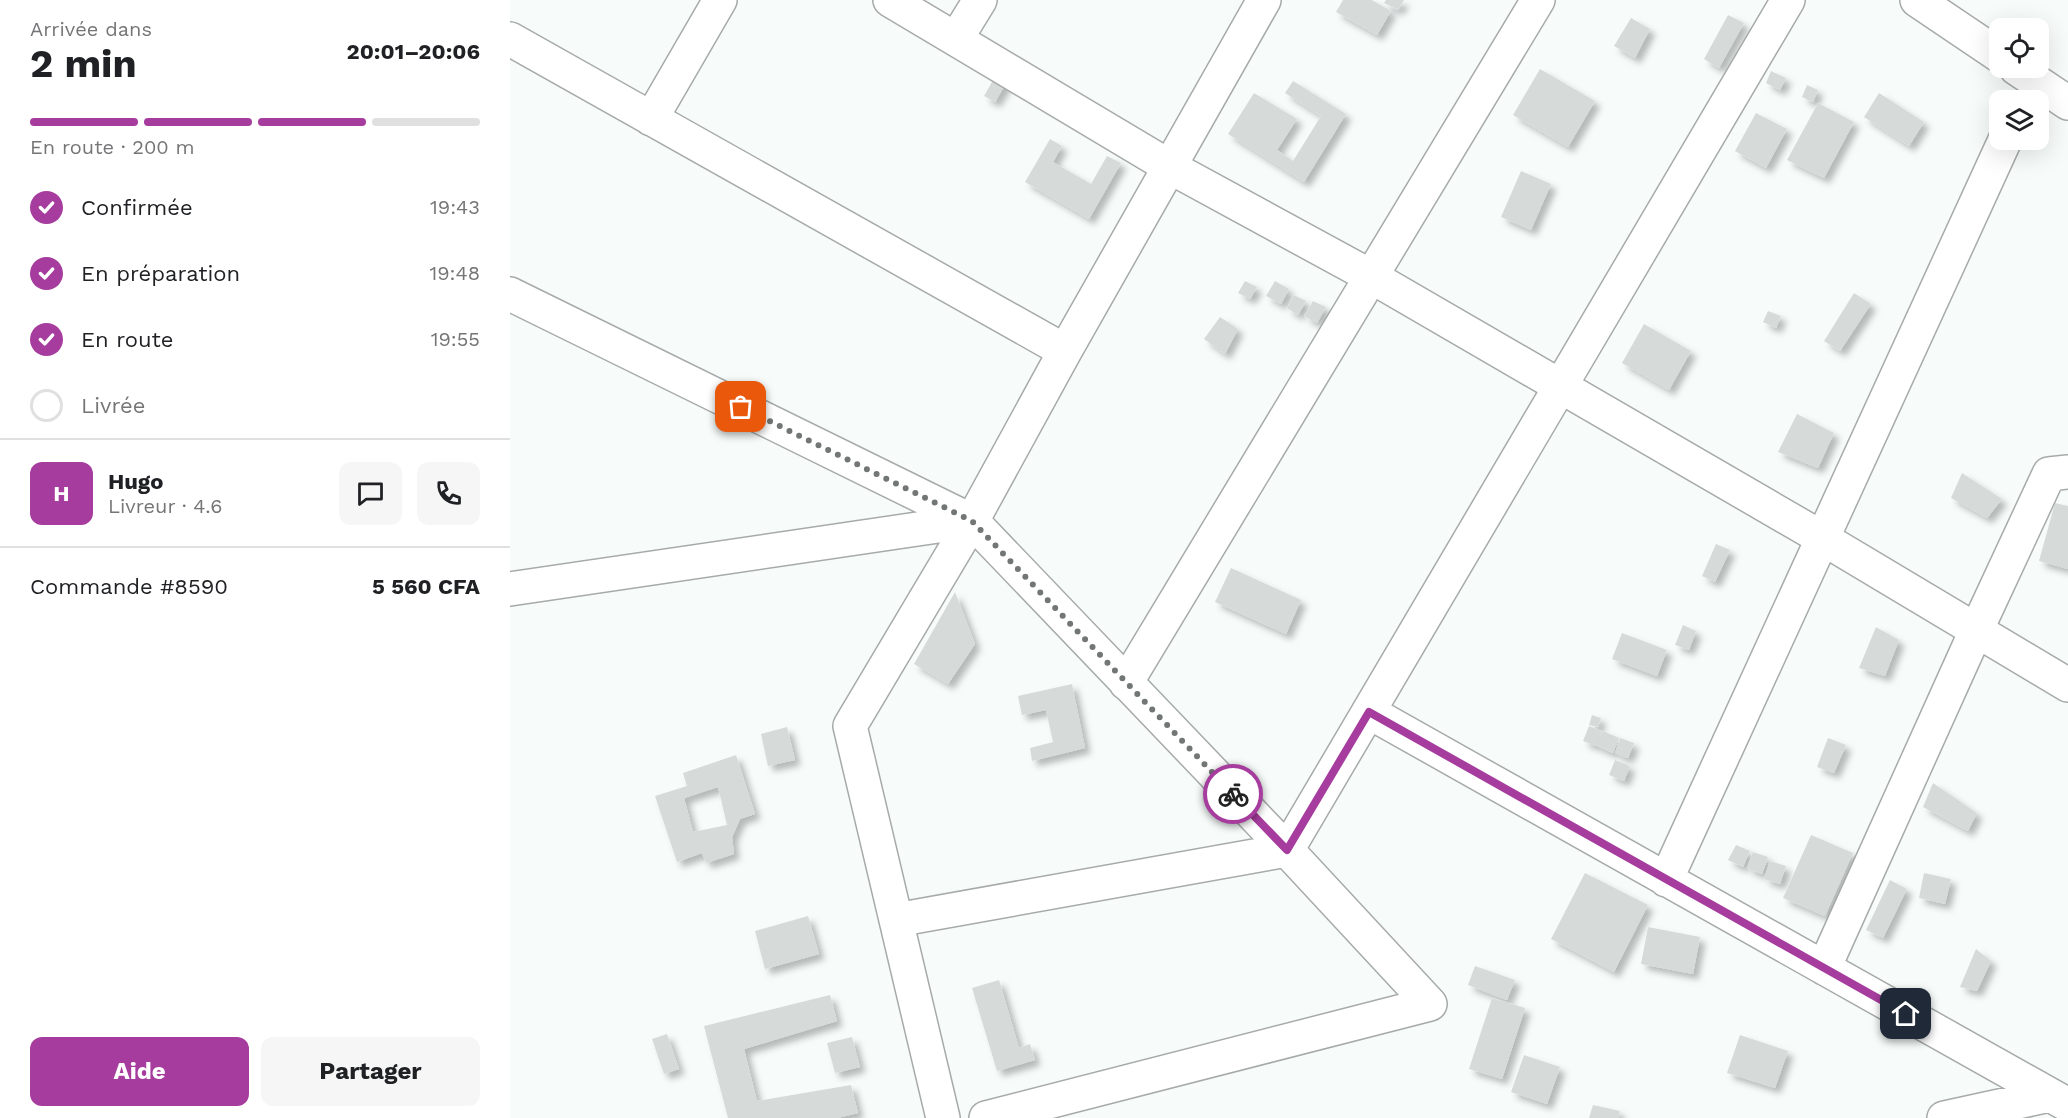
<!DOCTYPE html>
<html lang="fr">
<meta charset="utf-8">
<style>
:root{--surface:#fff;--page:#f6f6f6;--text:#202124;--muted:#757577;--line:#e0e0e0;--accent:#a63c9d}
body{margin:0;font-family:"Work Sans",sans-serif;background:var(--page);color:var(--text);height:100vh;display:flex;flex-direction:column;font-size:22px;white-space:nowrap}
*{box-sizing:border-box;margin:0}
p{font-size:20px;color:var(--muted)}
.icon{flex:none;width:33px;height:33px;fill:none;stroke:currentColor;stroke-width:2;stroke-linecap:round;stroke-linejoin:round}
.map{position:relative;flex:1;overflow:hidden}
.details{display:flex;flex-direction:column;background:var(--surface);width:510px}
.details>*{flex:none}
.controls{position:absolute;left:1479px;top:18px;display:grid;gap:12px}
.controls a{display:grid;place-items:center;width:60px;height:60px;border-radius:12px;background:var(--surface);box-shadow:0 6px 24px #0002;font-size:30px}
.pin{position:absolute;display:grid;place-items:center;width:51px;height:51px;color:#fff;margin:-26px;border-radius:12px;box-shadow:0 3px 9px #0006}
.courier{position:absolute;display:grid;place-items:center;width:60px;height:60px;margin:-30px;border:4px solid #a63c9d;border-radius:50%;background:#fff;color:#222;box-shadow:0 2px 8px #0007}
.summary em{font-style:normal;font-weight:700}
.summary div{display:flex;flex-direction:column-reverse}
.summary{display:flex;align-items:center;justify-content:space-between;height:102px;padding:0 30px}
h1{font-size:39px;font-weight:700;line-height:45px}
.bar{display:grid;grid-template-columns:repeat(4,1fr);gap:9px 6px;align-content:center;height:72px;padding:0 30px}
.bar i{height:8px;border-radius:4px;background:var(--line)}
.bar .selected{background:var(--accent)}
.bar p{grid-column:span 4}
.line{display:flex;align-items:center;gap:15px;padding:0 30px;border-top:2px solid var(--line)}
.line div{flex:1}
.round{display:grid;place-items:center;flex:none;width:63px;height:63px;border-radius:12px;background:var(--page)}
ol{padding:0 30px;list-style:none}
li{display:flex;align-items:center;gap:18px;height:66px}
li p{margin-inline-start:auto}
li .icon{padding:6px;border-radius:50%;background:var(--accent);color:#fff;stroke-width:4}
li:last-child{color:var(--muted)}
li i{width:33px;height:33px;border:3px solid var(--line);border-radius:50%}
.primary-button{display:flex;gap:12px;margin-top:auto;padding:12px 30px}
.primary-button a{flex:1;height:69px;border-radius:12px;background:var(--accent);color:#fff;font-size:24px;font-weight:700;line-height:69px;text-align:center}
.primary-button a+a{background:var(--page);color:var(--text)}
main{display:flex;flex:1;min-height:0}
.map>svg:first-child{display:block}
.building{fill:#d6dbda;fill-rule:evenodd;filter:url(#shadow)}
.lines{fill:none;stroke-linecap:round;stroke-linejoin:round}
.street-casing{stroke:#a6abaa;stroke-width:36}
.street{stroke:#fff;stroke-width:33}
.done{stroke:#737676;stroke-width:6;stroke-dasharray:0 10.8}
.route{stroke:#a63c9d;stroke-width:8}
</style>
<main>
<section class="details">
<div class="summary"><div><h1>2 min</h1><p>Arrivée dans</p></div><em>20:01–20:06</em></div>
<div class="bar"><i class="selected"></i><i class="selected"></i><i class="selected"></i><i></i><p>En route · 200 m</p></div>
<ol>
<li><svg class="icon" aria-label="check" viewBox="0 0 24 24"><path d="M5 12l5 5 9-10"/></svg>Confirmée<p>19:43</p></li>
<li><svg class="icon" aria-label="check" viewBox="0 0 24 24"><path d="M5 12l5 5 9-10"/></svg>En préparation<p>19:48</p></li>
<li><svg class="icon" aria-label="check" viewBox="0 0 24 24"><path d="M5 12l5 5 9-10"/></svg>En route<p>19:55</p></li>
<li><i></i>Livrée</li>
</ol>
<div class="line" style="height:108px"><b class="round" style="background:var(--accent);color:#fff">H</b><div><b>Hugo</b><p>Livreur · 4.6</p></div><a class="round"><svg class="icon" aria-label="chat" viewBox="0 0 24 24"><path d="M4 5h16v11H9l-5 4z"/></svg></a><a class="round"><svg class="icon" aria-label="phone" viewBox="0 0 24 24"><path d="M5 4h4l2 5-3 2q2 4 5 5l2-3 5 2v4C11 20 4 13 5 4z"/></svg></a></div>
<div class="line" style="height:78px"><div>Commande #8590</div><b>5 560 CFA</b></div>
<div class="primary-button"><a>Aide</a><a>Partager</a></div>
</section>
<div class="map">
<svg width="1558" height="1118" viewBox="0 0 1558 1118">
<defs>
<filter id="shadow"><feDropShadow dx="5.5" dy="5.5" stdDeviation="3" flood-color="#0004"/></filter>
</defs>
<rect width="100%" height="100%" fill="#f7fcfb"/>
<path class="building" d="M833,0H862L881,11L867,35L826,12Z
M876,0H894L888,10L874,3Z
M1218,15L1234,23L1209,68L1194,59Z
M1121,18L1140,29L1125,58L1104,46Z
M1030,69L1085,101L1058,147L1003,115Z
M1261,71L1276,78L1270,90L1256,83Z
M487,73L498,80L485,102L474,96Z
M783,81L836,114L794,182L718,134L744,93L787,119L767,150L783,161L811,116L775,93Z
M1297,85L1308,90L1303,102L1292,97Z
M1369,93L1414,122L1399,146L1354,117Z
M1308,103L1344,122L1314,178L1277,160Z
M1246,113L1277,129L1256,168L1225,151Z
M540,139L552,146L543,162L581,184L597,156L611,163L579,219L515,182Z
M1011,171L1041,184L1021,230L991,217Z
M735,281L747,287L740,299L728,293Z
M765,281L779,289L771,304L756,296Z
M1344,293L1361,304L1330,351L1314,341Z
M784,295L796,301L788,315L777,308Z
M803,301L816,307L807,323L794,316Z
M1258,311L1271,316L1266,328L1253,322Z
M710,317L728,329L715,354L694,339Z
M1134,324L1181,351L1159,390L1112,363Z
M1287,414L1324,433L1308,468L1268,452Z
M1452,473L1492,499L1477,518L1441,498Z
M1545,503L1558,506V569L1529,561Z
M1206,544L1220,550L1205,582L1192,576Z
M721,568L791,600L776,634L705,602Z
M445,592L465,644L438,684L404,664Z
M1173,625L1186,631L1179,650L1165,645Z
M1366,627L1389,640L1375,676L1349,668Z
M1112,633L1157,650L1147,676L1102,659Z
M562,684L575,748L522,761L520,748L543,742L536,710L512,715L508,696Z
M1082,715L1091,718L1088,727L1079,725Z
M1079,726L1092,731L1086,746L1073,741Z
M277,727L285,760L258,766L251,734Z
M1093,731L1109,738L1103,753L1087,746Z
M1110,738L1124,743L1118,758L1105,753Z
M1318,738L1336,745L1324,773L1307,767Z
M226,755L245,814L230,819L222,837L224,854L196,863L192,853L167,862L145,796L177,786L173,773ZM208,787L217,825L183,832L174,798Z
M1105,760L1120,766L1114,781L1099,775Z
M1423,783L1467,813L1458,831L1413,807Z
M1301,835L1343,853L1315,916L1273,898Z
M1226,845L1240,851L1233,867L1218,860Z
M1243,852L1258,857L1252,874L1237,868Z
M1260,861L1276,866L1270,884L1254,879Z
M1075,873L1138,905L1104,972L1041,939Z
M1414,873L1441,879L1435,904L1409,898Z
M1380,880L1397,889L1373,938L1356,930Z
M298,916L309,954L255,969L245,931Z
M1138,927L1190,937L1183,974L1131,964Z
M1466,949L1481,961L1467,991L1450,987Z
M965,966L1005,980L997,1000L958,985Z
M489,980L509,1048L520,1044L525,1060L487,1071L462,988Z
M320,995L327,1021L234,1049L247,1101L341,1085L348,1113L327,1118H218L194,1026Z
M982,998L1015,1008L992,1079L959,1069Z
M157,1034L169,1069L154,1074L142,1039Z
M1230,1035L1278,1051L1265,1088L1217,1073Z
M342,1037L350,1067L325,1073L317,1043Z
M1014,1055L1050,1067L1037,1104L1001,1092Z
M1083,1105L1110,1111L1108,1118H1079Z"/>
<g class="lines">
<defs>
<path id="street" d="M380,0L660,167L862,277L1312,538L1558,685
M1407,0L1490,56
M0,39L555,351
M446,39L470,0
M1506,68L1558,103
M141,119L210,0
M0,294L462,521L777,850L920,1004L476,1118
M0,589L462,521
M616,683L1028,0
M859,712L1558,1105
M1156,880L1495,140
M386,920L777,850L1278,0
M1314,968L1466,631L1539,474L1558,472
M433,1118L340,726L462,521L555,351L754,0
M1434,1118L1540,1095"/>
</defs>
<use href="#street" class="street-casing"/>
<use href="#street" class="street"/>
</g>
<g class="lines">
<path class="done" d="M231,407L462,521L723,794"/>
<path class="route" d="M723,794L777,850L859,712L1396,1014"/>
</g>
</svg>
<div class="controls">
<a><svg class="icon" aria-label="locate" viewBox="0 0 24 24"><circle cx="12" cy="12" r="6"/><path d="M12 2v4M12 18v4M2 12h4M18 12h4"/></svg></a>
<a><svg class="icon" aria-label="layers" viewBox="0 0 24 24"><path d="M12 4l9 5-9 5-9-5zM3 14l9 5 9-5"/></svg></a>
</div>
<div class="pin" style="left:231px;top:407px;background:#ea580c"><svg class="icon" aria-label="bag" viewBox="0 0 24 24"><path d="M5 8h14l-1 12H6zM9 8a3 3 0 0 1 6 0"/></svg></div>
<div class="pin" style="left:1396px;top:1014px;background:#1f2937"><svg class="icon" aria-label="home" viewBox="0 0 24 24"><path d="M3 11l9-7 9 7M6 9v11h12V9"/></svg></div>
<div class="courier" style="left:723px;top:794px"><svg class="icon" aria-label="bike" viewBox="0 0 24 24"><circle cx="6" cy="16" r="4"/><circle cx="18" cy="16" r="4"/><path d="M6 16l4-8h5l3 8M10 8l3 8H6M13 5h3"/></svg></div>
</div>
</main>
